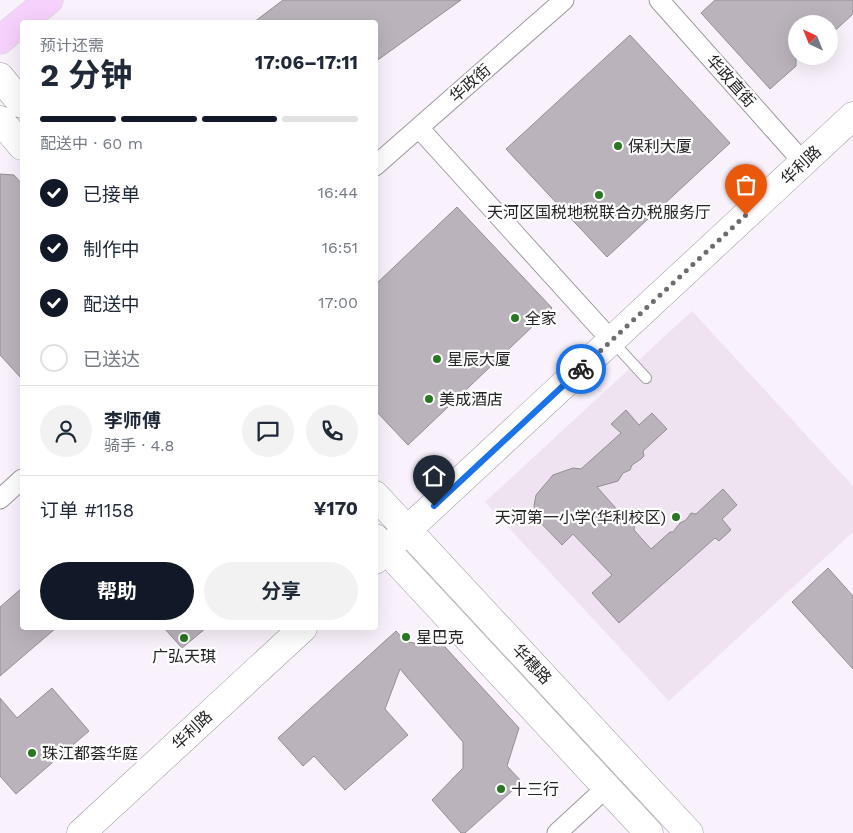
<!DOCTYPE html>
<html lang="zh">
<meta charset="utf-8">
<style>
:root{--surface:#fff;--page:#f2f2f3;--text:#1f2937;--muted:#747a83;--line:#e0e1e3;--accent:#111827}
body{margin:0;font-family:"Work Sans","Noto Sans SC",sans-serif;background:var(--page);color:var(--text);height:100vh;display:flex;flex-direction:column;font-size:19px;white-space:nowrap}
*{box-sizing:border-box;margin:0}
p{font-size:16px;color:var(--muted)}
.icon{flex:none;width:28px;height:28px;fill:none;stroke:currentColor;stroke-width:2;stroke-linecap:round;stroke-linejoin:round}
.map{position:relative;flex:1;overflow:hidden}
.sheet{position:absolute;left:20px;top:20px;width:358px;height:610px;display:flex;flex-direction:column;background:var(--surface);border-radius:5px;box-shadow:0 5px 20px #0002}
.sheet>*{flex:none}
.needle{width:32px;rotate:317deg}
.controls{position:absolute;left:788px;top:15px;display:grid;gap:10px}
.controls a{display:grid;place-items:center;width:50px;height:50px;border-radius:50%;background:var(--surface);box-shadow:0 5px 20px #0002;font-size:25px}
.pin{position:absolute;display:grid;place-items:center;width:42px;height:42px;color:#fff;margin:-51px -21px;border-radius:50% 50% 50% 0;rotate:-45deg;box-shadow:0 0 5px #0007}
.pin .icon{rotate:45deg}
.courier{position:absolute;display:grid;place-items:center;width:50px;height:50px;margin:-25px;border:4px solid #1a73e8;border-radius:50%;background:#fff;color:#222;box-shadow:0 1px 6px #0007}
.summary em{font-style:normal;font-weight:700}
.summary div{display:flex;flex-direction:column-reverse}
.summary{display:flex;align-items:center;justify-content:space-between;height:85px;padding:0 20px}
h1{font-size:32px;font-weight:700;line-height:38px}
.bar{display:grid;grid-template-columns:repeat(4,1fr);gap:8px 5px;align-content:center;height:60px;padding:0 20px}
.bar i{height:6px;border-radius:4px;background:var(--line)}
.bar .active{background:var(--accent)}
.bar p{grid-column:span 4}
.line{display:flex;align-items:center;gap:12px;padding:0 20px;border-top:1px solid var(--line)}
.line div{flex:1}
.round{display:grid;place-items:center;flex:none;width:52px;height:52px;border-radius:26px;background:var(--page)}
ol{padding:0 20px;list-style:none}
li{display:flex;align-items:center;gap:15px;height:55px}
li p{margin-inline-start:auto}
li .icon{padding:5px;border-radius:50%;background:var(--accent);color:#fff;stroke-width:4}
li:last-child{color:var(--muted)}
li i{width:28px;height:28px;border:2px solid var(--line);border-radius:50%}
.cta{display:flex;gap:10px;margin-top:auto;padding:10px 20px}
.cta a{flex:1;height:58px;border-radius:30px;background:var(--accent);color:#fff;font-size:20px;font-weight:700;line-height:58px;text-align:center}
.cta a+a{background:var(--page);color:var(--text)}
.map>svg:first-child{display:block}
.built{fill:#efe2f1}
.building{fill:#bbb3bc;stroke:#948d95}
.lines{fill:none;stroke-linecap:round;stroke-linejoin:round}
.lane-casing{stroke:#9f97a0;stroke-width:12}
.street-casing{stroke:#9f97a0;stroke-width:21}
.secondary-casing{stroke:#9f97a0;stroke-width:29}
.primary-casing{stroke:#d4d3d4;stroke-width:29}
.lane{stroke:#fff;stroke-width:10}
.street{stroke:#fff;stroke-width:19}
.secondary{stroke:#fff;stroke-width:28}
.primary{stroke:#f6d1fc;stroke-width:28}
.done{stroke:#706b71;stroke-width:5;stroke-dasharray:0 9}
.route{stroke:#1a73e8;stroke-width:6}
.poi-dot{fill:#287821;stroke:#fff;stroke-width:2}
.labels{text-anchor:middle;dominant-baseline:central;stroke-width:4.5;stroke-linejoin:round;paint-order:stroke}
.street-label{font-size:16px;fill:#262326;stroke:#fff}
.poi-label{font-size:16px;fill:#262326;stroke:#fff;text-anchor:start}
</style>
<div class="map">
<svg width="853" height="833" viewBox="0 0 853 833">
<rect width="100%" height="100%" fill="#f9f1fb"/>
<path class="built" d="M692,311L853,486V532L669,701L485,502Z"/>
<path class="building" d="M283,0H461L375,62V22H254Z
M715,0H853V14L829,36V24H796V66L770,89L701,13Z
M630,35L730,143L607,257L506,149Z
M0,174L14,175L22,184V379L0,355Z
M457,207L552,308L408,445L375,410V285Z
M626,410L639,425L652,413L667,429L643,451L644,456L641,459L632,465L630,470L623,473L618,481L597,487L621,514L632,513L635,522L634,530L651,549L670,532H673L680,523L686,520L691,513L696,514L723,489L737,505L722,519L731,530L719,541L715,538L619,623L592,593L612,575L573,534L562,545L537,519L534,506L536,495L553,475L573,468L581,469L621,433L611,424Z
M828,568L853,596V669L792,602Z
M22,588V628H56L0,676V607Z
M164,628H206L182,648Z
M396,631L405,641L426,646L436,637L519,728L507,766L522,782L465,833H461L432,800L463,768V742L400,669L385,709L408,735L345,790L314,756L303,766L278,738Z
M52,688L89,731L16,794L0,776V698L17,718Z"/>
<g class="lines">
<defs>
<path id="lane" d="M612,341L646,378"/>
<path id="street" d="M659,0L803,162
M419,128L611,340
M375,166L564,0
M0,499L22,479
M557,833L607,787"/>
<path id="secondary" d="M0,77L22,104
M0,120L22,146
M375,495L689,833
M375,538L649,833
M375,560L853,116
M81,833L303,628"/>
<path id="primary" d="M0,40L49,0"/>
</defs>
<use href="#lane" class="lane-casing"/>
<use href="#street" class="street-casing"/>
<use href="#secondary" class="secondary-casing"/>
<use href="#primary" class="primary-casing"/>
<use href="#lane" class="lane"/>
<use href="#street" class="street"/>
<use href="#secondary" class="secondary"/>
<use href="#primary" class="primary"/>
</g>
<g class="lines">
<path class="done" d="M581,369L746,215"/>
<path class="route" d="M434,506L581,369"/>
</g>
<g class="poi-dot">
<circle cx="618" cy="146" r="5"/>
<circle cx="599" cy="195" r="5"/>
<circle cx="515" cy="318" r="5"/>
<circle cx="437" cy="359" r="5"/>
<circle cx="429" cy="399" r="5"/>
<circle cx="676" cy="517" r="5"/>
<circle cx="406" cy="637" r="5"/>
<circle cx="184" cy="638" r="5"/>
<circle cx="32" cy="753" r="5"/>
<circle cx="501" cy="789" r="5"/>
</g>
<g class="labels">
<g class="street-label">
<text transform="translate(731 81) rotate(48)">华政直街</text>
<text transform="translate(470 83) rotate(-41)">华政街</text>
<text transform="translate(801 165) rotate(-43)">华利路</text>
<text transform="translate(532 664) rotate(47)">华穗路</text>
<text transform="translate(192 730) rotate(-43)">华利路</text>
</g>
<g class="poi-label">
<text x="628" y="146">保利大厦</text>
<text x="599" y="212" text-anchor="middle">天河区国税地税联合办税服务厅</text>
<text x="525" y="318">全家</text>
<text x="447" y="359">星辰大厦</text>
<text x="439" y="399">美成酒店</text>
<text x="666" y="517" text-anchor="end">天河第一小学(华利校区)</text>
<text x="416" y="637">星巴克</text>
<text x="184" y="656" text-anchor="middle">广弘天琪</text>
<text x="42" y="753">珠江都荟华庭</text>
<text x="511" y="789">十三行</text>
</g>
</g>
</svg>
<div class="controls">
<a><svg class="needle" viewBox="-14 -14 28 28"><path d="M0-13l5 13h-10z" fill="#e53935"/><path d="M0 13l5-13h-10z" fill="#747a83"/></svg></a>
</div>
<div class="pin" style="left:746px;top:215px;background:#ea580c"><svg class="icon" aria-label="bag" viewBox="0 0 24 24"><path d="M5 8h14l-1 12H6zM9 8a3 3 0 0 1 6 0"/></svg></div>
<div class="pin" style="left:434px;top:506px;background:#1f2937"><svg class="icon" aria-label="home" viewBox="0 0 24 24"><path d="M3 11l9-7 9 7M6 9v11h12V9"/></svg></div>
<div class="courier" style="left:581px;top:369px"><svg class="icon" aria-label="bike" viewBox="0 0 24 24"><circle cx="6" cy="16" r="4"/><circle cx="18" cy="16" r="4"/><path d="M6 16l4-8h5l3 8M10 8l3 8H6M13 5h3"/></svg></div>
<section class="sheet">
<div class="summary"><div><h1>2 分钟</h1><p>预计还需</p></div><em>17:06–17:11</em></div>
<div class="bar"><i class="active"></i><i class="active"></i><i class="active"></i><i></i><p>配送中 · 60 m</p></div>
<ol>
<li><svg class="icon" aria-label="check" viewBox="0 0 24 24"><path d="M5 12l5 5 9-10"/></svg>已接单<p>16:44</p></li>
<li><svg class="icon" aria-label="check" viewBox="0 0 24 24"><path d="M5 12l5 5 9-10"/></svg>制作中<p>16:51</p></li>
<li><svg class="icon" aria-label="check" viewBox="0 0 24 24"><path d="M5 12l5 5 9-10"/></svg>配送中<p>17:00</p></li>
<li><i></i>已送达</li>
</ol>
<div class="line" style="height:90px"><a class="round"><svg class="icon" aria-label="person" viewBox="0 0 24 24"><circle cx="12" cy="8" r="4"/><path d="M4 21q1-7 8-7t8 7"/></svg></a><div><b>李师傅</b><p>骑手 · 4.8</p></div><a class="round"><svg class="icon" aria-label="chat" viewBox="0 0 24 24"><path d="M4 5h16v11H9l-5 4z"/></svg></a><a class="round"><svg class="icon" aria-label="phone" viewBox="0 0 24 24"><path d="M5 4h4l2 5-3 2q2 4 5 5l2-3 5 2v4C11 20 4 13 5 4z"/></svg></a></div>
<div class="line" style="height:65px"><div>订单 #1158</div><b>¥170</b></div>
<div class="cta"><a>帮助</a><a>分享</a></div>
</section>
</div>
